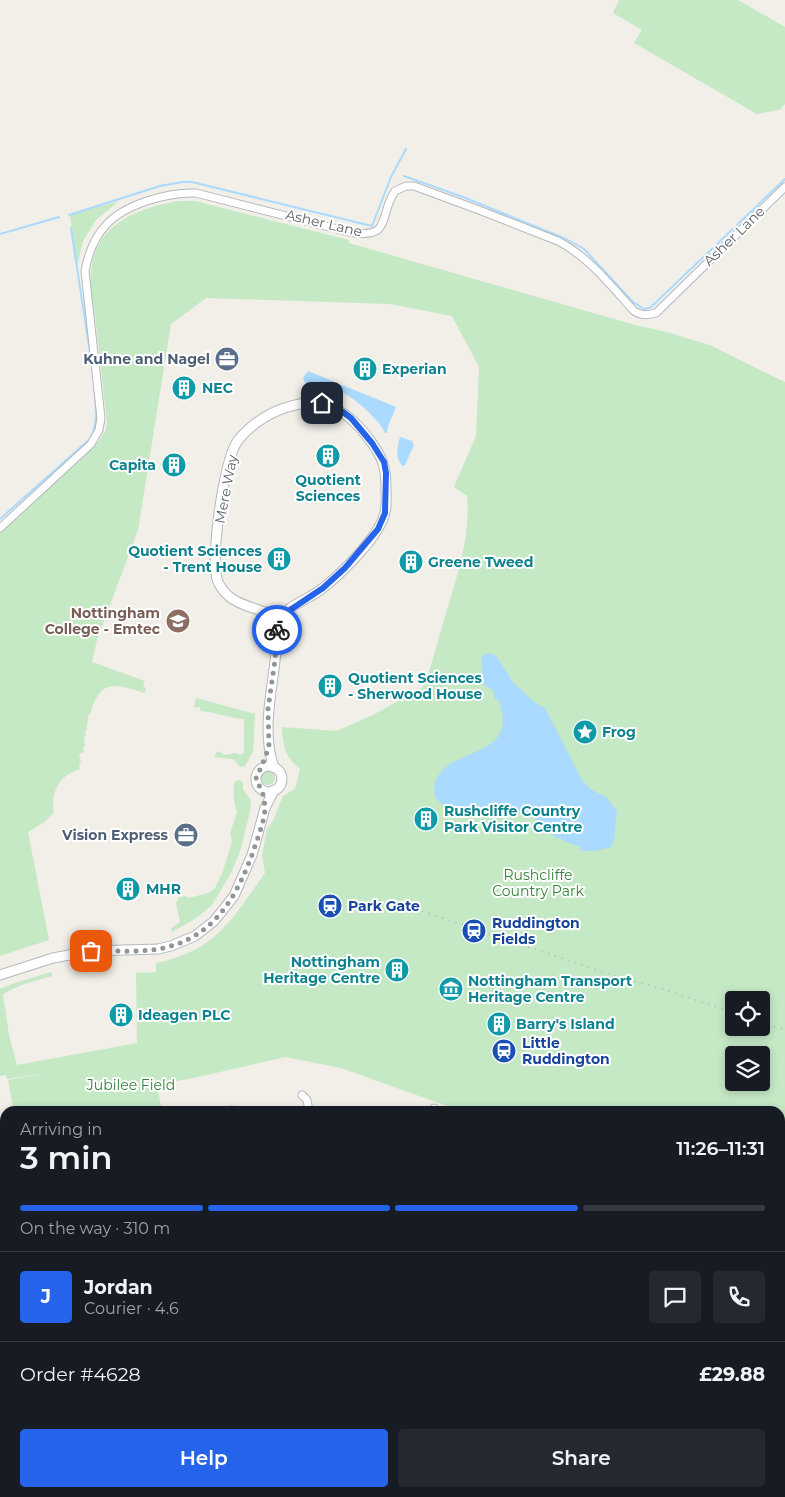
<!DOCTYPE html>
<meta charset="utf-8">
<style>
:root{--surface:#171b24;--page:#242831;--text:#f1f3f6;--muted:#9ea1a6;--line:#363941;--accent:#2563eb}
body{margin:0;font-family:Montserrat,sans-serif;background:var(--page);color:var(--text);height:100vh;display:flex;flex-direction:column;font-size:19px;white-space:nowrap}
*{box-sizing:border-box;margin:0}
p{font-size:16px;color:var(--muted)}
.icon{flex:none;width:28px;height:28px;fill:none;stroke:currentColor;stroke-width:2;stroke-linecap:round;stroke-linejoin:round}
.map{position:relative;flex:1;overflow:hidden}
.panel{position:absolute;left:0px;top:1106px;width:785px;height:391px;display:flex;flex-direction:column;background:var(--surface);border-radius:15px 15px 0 0;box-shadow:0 2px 8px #0003}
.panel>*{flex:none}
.buttons{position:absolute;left:725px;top:991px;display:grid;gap:10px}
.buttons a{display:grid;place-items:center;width:45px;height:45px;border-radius:5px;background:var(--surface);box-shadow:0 2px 8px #0003;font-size:25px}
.pin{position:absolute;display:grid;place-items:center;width:42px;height:42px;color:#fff;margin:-21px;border-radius:10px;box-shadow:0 2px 8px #0006}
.courier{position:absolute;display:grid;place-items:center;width:50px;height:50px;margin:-25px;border:4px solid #2563eb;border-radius:50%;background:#fff;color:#222;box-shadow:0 1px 6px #0007}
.overview em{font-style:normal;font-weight:600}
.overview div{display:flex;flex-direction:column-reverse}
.overview{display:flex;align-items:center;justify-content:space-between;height:85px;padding:0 20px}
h1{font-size:32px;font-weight:600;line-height:38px}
.bar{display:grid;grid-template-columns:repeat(4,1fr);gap:8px 5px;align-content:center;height:60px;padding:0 20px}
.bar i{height:6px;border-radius:4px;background:var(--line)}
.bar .active{background:var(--accent)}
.bar p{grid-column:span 4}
.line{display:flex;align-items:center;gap:12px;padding:0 20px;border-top:1px solid var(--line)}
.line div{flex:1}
.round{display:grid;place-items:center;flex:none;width:52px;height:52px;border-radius:5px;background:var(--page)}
.button{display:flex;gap:10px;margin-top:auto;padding:10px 20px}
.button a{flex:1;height:58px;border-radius:5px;background:var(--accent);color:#fff;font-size:20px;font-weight:600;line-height:58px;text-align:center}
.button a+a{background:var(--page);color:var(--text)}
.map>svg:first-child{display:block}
.green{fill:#c5e8c5;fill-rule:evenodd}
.water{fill:#aadaff}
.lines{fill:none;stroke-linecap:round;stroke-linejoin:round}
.stream{stroke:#aadaff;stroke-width:2}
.minor-casing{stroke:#b5b8bc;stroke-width:9}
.tertiary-casing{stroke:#b5b8bc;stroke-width:11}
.primary-casing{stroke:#f2c960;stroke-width:12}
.minor{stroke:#fff;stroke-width:7}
.tertiary{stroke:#fff;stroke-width:9}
.primary{stroke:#fff2af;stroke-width:10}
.rail{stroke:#b6b7b8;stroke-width:2;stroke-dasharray:1 6;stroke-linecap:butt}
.done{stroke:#929495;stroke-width:5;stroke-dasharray:0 9}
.route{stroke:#2563eb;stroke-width:6}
.labels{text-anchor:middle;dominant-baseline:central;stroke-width:4;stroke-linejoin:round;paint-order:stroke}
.street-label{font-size:14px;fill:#5f6368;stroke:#fff}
.service-label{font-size:14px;font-weight:bold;fill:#4e5e75;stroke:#fff;text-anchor:end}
.culture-label{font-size:14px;font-weight:bold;fill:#0d838f;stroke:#fff;text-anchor:start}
.education-label{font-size:14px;font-weight:bold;fill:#785e54;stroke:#fff;text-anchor:end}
.park-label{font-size:14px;fill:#348238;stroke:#fff}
.transit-label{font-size:14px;font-weight:bold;fill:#164399;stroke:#fff;text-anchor:start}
</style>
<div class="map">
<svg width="785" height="1497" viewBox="0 0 785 1497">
<rect width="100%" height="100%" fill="#f1efe8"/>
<path class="green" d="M619,0H738L785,27V104L779,110L757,114L634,43L642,30L613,13Z
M119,201L96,220L83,241L77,266L70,215Z
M178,201H195L349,240V243L635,325L667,332L712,346L785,382V1238L784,1239L785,1244L780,1246V1111H461L341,1068L285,1057L198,1077L157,1085L162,1111H14L8,1080L49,1073L7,1079L6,1075L0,1076V989L12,984L51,972L52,976L21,985L3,994L9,1035L17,1065L137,1043L136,973L156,972V963C217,950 231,920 265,873L262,856L267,829L273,821L283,796L295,789L300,769C284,756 283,746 282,727L336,731L373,715L423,687C432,666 436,645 443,624C455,582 471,540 467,496L454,487L476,436L479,367L452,316L390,304L206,298L171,324L138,530L97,640L92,662L145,681L143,684L146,690L144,693C114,683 100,679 90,714L88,715C89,720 86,724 87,730L85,731L86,736H84L85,747H83L84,752L79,754L81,763L79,764L80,769C59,775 50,793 54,813L43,823L28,832L49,940L0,956V532L95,446L105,432L107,422C103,390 100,357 96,324C94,305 88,283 92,264C100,221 141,208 178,201ZM734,1000H761V1028H734ZM734,1055H761V1082H734Z
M196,698L255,714L253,751L245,766L240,767L233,759L214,757L217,751L226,755L235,753L240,755L244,753V719C229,718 216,712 200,711V707L194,708Z
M261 778a7 7 0 1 1 14 0a7 7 0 1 1-14 0Z
M240,780L243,784V789L250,799L251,807L241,849L231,873L212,905L195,919L172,932L171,928L180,922L176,903L179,897L186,896L188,898L209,893L215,888L223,871L232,842L230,833L237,813C234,803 232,791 235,781Z
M5,1125V1181L0,1162V1126Z
M737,1492L774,1493L783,1497H744L737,1494Z"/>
<path class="water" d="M308,371L396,407C393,416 387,425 387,433H385C380,419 348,392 333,388C324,385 315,387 306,385L303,378Z
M400,437L412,441L414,445L405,465L403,466C395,459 397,447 400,437Z
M487,653L493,654L497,657L513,682L533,701L545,708L581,778L590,789L606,797L617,811L614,840L611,847L595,851H581L580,847C571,843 557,839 549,833C540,826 535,814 523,811C516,808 508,812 501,813C483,814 461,814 445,806C439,803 434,797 434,791C435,757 478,758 495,740C506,728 503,716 499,701L495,699L493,690L484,685L481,658Z"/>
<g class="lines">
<path class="stream" d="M404,176L463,197L566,239L584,249L633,302L644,309L650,308L785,179
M69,215L160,186L182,182H192L372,226L391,177L406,149
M71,228L92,366
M0,234L59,217
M0,519L91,438C99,420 95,401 94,381"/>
<defs>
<path id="minor" d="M0,528L91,444L99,430L101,418L85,271C88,254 94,238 106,225C125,204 168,192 196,193L349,232C393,240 378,216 395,191L406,186H414L479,210L558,241C589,257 611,286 634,311C641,316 648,315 656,313L785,187
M302,1095L307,1100L309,1111
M434,1108L435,1111
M227,1111L232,1110
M780,1255L785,1253
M780,1470L785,1473
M133,1492L141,1497
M253,1497V1492
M482,1497V1492
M563,1497V1492
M628,1497L629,1492
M691,1497L694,1492"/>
<path id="tertiary" d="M312,402C339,404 357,422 372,443C384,460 386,469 386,490C386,497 387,505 385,512C381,535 341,574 323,588C310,599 288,605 279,619C263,608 235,607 223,590C219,585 216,579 216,573C212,549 224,457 239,439C258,417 284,405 312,402Z
M256 779a13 13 0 1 1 26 0a13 13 0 1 1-26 0Z
M274,768C262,733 271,697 275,661C277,647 276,633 279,619
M0,975L53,958L91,951L158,949L171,946L195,936L214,921L234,896L252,855L265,808L274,790"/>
<path id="primary" d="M0,1202L5,1244
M7,1492V1497"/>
</defs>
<use href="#minor" class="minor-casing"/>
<use href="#tertiary" class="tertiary-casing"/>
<use href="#primary" class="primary-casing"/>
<use href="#minor" class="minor"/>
<use href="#tertiary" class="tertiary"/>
<use href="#primary" class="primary"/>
<path class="rail" d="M389,900L612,975L663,989L734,1013
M342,970L345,967
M761,1022L785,1030"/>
</g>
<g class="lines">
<path class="done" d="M91,951C117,950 145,954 171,946C217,933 239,892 254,849C258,837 264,822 265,809C265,804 263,794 262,790C259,785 256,783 256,776L261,768L269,747L268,709L275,660L277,630"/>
<path class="route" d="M277,630L281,616L323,588L345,568L378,529L385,513L386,473L384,462L372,443L351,418L339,409L322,403"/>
</g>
<defs>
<symbol id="office-disc" viewBox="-11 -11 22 22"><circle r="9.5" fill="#5c6f8a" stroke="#fff"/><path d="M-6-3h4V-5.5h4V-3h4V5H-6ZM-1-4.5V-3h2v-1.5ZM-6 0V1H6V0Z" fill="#fff"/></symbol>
<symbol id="building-disc" viewBox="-11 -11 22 22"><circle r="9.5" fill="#0f9aa8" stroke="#fff"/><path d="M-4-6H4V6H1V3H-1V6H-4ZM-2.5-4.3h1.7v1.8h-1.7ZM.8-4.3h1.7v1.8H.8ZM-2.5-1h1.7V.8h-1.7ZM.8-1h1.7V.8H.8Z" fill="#fff"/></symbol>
<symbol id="university-disc" viewBox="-11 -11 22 22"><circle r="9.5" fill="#8d6e63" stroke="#fff"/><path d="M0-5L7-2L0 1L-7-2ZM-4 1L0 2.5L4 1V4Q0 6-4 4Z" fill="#fff"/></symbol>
<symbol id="sight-disc" viewBox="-11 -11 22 22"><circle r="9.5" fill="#0f9aa8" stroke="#fff"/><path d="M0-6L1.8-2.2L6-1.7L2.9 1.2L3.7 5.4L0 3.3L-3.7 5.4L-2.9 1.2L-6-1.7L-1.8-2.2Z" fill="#fff"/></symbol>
<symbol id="station-disc" viewBox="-11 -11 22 22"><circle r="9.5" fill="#1a4fb4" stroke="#fff"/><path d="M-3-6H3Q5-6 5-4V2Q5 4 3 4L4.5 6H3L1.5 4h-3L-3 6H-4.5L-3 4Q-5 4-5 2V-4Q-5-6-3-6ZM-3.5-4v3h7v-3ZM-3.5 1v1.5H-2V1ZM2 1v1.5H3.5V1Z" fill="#fff"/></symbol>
<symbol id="museum-disc" viewBox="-11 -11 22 22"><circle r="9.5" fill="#0f9aa8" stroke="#fff"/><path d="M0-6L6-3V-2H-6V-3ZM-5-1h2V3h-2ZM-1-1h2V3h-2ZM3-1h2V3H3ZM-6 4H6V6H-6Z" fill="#fff"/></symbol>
</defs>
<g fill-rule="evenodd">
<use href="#office-disc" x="213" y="345" width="28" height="28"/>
<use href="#building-disc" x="351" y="355" width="28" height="28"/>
<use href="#building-disc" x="170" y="374" width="28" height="28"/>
<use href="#building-disc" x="314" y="442" width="28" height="28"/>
<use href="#building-disc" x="160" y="451" width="28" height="28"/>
<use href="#building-disc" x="265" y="545" width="28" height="28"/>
<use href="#building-disc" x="397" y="548" width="28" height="28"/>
<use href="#university-disc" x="164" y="607" width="28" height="28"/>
<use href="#building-disc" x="316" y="672" width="28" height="28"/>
<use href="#sight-disc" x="571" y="718" width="28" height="28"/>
<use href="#building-disc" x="412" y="805" width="28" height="28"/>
<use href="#office-disc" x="172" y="821" width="28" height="28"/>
<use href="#building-disc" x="114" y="875" width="28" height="28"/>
<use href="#station-disc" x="316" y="892" width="28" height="28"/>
<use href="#station-disc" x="460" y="917" width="28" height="28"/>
<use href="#building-disc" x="383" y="956" width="28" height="28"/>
<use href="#museum-disc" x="437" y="975" width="28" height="28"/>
<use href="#building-disc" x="107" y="1001" width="28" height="28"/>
<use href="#building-disc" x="485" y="1010" width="28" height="28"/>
<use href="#station-disc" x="490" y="1037" width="28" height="28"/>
</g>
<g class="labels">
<g class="street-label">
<text transform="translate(324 223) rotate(13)">Asher Lane</text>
<text transform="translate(734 236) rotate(-44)">Asher Lane</text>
<text transform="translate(226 489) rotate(-79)">Mere Way</text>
</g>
<g class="service-label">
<text x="210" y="359">Kuhne and Nagel</text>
<text x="168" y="835">Vision Express</text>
</g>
<g class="culture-label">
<text x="382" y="369">Experian</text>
<text x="202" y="388">NEC</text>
<text x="156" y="465" text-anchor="end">Capita</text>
<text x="328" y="480" text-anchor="middle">Quotient<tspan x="328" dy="16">Sciences</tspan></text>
<text x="262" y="551" text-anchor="end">Quotient Sciences<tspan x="262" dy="16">- Trent House</tspan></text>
<text x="428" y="562">Greene Tweed</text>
<text x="348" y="678">Quotient Sciences<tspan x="348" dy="16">- Sherwood House</tspan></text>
<text x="602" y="732">Frog</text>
<text x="444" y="811">Rushcliffe Country<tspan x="444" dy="16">Park Visitor Centre</tspan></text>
<text x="146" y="889">MHR</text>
<text x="380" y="962" text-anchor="end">Nottingham<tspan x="380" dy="16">Heritage Centre</tspan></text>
<text x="468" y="981">Nottingham Transport<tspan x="468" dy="16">Heritage Centre</tspan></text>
<text x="138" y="1015">Ideagen PLC</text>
<text x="516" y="1024">Barry's Island</text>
</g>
<g class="education-label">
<text x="160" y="613">Nottingham<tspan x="160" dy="16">College - Emtec</tspan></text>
</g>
<g class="park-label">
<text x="538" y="875">Rushcliffe<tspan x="538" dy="16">Country Park</tspan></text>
<text x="131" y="1085">Jubilee Field</text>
</g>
<g class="transit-label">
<text x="348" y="906">Park Gate</text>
<text x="492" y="923">Ruddington<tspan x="492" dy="16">Fields</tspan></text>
<text x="522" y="1043">Little<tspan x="522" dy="16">Ruddington</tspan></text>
</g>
</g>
</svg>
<div class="buttons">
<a><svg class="icon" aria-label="locate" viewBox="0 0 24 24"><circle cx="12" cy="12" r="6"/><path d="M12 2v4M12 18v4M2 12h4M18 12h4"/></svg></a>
<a><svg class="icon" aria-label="layers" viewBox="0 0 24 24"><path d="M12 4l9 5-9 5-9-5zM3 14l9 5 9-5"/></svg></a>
</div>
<div class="pin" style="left:91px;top:951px;background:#ea580c"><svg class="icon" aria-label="bag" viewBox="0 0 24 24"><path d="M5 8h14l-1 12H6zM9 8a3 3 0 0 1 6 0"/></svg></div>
<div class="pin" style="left:322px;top:403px;background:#1f2937"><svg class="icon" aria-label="home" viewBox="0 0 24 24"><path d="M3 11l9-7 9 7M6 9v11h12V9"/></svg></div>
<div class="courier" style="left:277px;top:630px"><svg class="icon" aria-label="bike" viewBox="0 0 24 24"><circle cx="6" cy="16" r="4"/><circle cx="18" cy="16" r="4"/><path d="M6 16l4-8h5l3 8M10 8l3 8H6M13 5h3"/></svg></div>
<section class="panel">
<div class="overview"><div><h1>3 min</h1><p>Arriving in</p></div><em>11:26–11:31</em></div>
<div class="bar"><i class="active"></i><i class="active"></i><i class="active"></i><i></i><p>On the way · 310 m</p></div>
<div class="line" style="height:90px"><b class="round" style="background:var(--accent);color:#fff">J</b><div><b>Jordan</b><p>Courier · 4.6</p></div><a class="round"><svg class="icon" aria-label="chat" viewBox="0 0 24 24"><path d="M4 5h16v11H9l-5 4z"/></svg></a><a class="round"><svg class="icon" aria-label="phone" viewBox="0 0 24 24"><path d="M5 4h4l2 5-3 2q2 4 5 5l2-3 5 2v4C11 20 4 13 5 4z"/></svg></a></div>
<div class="line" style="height:65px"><div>Order #4628</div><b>£29.88</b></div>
<div class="button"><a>Help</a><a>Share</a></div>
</section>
</div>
